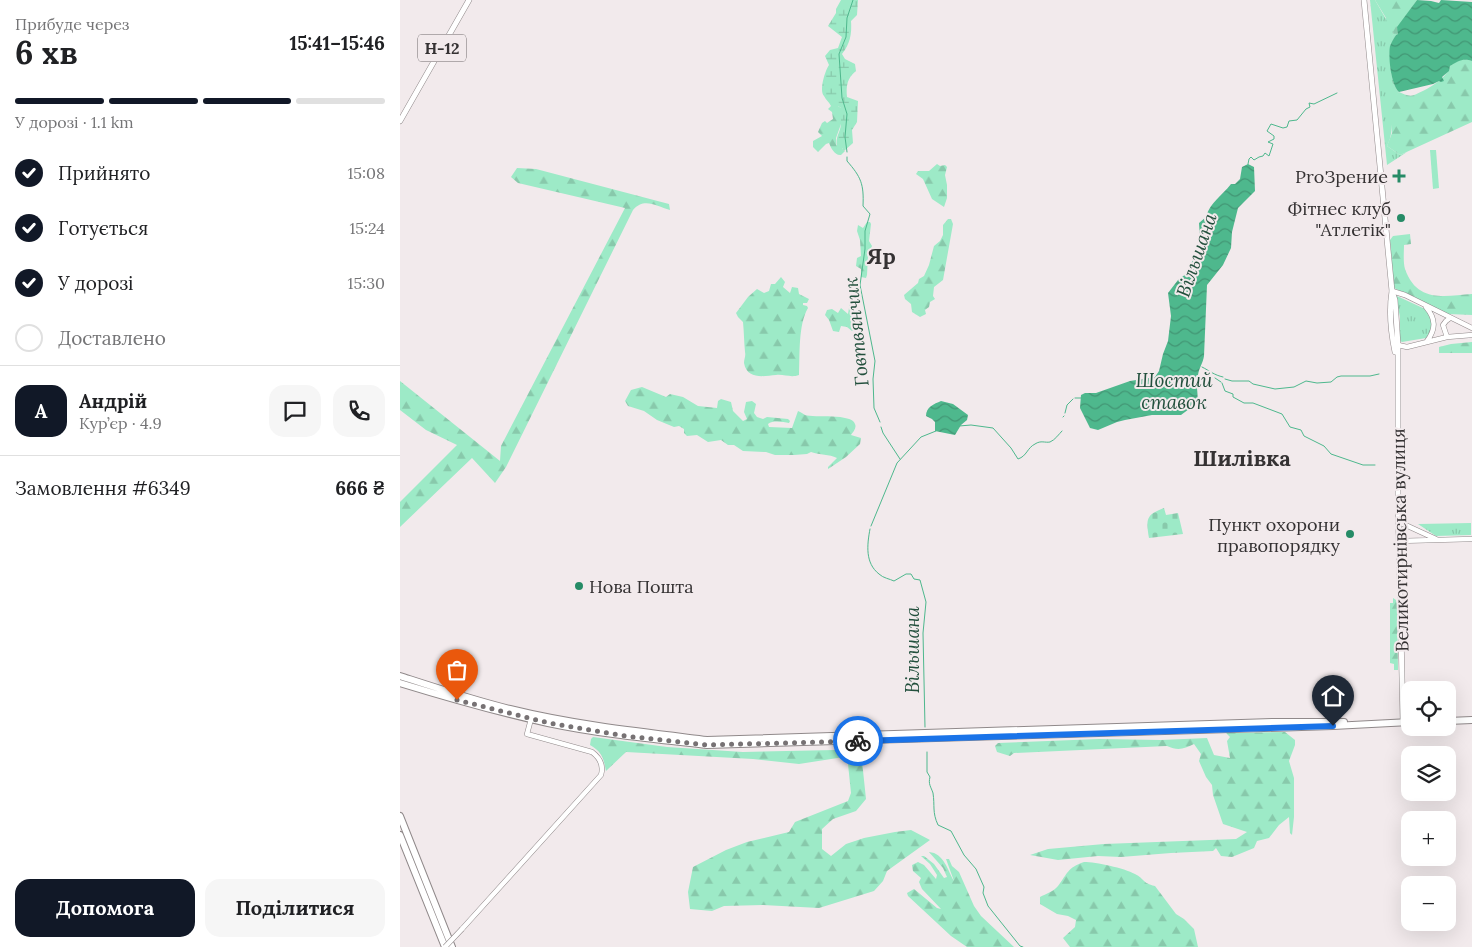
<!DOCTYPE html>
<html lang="uk">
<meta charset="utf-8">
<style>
:root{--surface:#fff;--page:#f6f6f6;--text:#202124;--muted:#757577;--line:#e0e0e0;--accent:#111827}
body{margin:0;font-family:Lora,serif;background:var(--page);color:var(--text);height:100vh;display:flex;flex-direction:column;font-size:19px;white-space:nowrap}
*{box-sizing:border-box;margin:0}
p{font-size:16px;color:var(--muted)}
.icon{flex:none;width:28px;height:28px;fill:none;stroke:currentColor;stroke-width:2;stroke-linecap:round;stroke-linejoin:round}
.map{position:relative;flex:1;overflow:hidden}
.panel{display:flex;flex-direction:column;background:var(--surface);width:400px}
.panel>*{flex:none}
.tools{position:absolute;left:1001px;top:681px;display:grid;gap:10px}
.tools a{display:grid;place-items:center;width:55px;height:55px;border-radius:10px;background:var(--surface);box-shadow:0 5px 20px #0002;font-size:25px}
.pin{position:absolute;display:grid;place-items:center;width:42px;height:42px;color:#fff;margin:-51px -21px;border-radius:50% 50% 50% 0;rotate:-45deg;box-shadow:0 0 5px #0007}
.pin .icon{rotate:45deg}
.courier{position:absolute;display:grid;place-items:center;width:50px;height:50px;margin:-25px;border:4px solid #1a73e8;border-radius:50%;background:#fff;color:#222;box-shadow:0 1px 6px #0007}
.head em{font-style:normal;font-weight:700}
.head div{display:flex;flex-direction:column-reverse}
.head{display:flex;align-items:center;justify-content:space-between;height:85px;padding:0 15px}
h1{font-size:32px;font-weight:700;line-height:38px}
.bar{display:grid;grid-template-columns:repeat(4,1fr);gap:8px 5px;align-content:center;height:60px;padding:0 15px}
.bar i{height:6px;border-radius:4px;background:var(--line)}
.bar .selected{background:var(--accent)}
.bar p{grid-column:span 4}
.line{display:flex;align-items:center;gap:12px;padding:0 15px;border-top:1px solid var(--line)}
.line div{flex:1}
.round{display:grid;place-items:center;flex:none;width:52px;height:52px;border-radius:15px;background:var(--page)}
ol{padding:0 15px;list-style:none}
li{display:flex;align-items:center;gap:15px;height:55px}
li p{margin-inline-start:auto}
li .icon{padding:5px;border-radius:50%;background:var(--accent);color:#fff;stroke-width:4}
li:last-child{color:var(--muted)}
li i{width:28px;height:28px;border:2px solid var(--line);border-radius:50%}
.button{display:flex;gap:10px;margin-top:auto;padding:10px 15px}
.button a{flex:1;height:58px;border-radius:15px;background:var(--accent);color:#fff;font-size:20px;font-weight:700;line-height:58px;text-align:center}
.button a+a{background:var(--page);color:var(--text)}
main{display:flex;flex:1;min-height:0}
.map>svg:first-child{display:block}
.grass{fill:url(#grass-tufts)}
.forest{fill:url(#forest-firs)}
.wetland{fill:url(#wetland-marsh)}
.cemetery{fill:url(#cemetery-stones)}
.garden{fill:#9deac7}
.water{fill:url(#water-waves)}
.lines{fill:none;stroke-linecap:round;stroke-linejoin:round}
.stream{stroke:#4eb88d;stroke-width:1}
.secondary-casing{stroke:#90898a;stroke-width:5.5}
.primary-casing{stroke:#90898a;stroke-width:6}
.highway-casing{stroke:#90898a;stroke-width:8}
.secondary{stroke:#fff;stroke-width:4.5}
.primary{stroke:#fff;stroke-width:5}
.highway{stroke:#fff;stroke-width:6}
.secondary-bridge-casing{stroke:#90898a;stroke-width:5.5;stroke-linecap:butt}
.secondary-bridge{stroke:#fff;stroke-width:4.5}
.done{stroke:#777274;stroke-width:5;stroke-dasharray:0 9}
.route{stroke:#1a73e8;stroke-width:6}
.poi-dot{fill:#268b66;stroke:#f2eaec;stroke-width:2}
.labels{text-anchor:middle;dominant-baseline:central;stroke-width:4;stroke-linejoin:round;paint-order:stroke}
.shield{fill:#f2eaec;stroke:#6e696a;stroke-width:1}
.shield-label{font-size:16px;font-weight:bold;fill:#353233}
.poi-label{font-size:18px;fill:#353233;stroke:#f2eaec;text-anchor:end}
.street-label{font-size:18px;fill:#353233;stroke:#f2eaec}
.water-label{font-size:19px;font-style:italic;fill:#23503d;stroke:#f2eaec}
.district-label{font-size:22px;font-weight:bold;fill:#353233;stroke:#f2eaec}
</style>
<main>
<section class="panel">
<div class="head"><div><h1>6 хв</h1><p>Прибуде через</p></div><em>15:41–15:46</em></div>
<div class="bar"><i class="selected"></i><i class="selected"></i><i class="selected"></i><i></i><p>У дорозі · 1.1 km</p></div>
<ol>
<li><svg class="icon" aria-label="check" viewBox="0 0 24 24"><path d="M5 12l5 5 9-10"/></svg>Прийнято<p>15:08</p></li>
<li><svg class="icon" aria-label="check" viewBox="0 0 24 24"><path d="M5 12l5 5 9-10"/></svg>Готується<p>15:24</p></li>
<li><svg class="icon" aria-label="check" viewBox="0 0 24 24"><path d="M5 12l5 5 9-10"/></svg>У дорозі<p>15:30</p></li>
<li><i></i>Доставлено</li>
</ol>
<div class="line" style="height:90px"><b class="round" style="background:var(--accent);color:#fff">А</b><div><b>Андрій</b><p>Кур’єр · 4.9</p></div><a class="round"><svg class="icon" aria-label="chat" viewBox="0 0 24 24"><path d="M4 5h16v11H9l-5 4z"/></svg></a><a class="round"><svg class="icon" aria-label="phone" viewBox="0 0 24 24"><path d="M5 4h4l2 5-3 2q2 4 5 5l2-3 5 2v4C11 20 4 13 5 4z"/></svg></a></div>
<div class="line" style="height:65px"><div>Замовлення #6349</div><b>666 ₴</b></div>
<div class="button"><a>Допомога</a><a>Поділитися</a></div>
</section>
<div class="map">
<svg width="1072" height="947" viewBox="0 0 1072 947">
<defs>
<pattern id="grass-tufts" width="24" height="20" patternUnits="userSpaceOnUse" patternTransform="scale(1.25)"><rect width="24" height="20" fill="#9deac7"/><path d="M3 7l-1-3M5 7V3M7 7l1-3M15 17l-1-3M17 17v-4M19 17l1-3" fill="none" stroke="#88c9ab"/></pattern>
<pattern id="forest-firs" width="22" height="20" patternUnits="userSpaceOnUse" patternTransform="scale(1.25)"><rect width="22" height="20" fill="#9deac7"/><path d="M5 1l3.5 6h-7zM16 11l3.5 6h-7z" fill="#88c9ab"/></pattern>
<pattern id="wetland-marsh" width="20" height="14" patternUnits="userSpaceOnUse" patternTransform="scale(1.25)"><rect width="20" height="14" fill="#9deac7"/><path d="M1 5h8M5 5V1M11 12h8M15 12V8" fill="none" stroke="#88c9ab"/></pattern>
<pattern id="cemetery-stones" width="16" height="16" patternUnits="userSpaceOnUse" patternTransform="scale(1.25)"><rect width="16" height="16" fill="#9deac7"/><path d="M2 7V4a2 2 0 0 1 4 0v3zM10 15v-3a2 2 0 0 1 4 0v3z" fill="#88c9ab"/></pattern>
<pattern id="water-waves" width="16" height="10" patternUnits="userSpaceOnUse" patternTransform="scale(1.25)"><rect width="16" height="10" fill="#4eb88d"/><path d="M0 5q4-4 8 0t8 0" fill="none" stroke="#429674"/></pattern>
</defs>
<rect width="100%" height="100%" fill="#f2eaec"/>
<path class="grass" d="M970,0H975L994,33C987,45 989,82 999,92C987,110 997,127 987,146L1000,155L1007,152L987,165Z
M997,296L1025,309C1033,319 1034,328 1026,338L1002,342L1000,341V317L996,297Z
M1071,523V535L1036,536L1018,524Z"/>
<path class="forest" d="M975,0H1017L998,27L999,34L996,35L990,46L991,38L994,33L985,24L986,18Z
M1065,59L1072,61V122L1000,155L987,146L992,133V100L999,92C1004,94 1009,97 1014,95C1025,91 1048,78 1050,66L1058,60Z
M431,106H438L441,108V124L436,138V145L442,148L444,151H445L441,155C435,156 431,148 429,143L426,144L418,152L413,147V141L422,136L418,132L422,123L425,121L427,123L433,119L432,112L428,109Z
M537,164L540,166L545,165L547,167L545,175L547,185V198L544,207L532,199L523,179L516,174L518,171H529Z
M117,168L136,169L269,204L270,210C256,206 244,197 233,210L106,467L95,483L72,458L0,527V502L57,445L26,430L0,410V381L100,461L101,446L225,208L118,183L111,177Z
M548,219H551L553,224L543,280L534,287L533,296L535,299L530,302L529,307L525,310L526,314L520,317L512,312L511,304L505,299L504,295L518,283L519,279L524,276L529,265L534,246L540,241L543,235V225Z
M467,222H470L471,224L469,241L472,246L468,256L467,275L466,278L461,277V269L456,266L457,258L461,256L460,240L457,231L458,225L463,228Z
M1010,234L1011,244L1004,245C1004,252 1003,262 1005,269C1017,303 1044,296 1072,294V315L1048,314L994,288L990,240L993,236Z
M381,277L385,282L383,287L390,293L392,287L398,288L399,294L409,299L407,303H403V305L407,306L408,308C398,325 400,355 399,375C391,378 384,374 376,375C364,376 347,380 344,363C344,359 346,356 345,352C344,342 344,332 343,322L338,317L336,313L348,297L357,289L364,293L369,291L371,284H375Z
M453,301L456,303L454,311L458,312C459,317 457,328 452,331L447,327L441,326L439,332L433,331L429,320L425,315L427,310L432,309L438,313L441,308L448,314L450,302Z
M1072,342V353H1039V347L1051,344Z
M242,387L266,397L270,394L283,397L298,406L317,408L318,401L321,399L331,402L333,411L343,421L347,419L344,412L346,402L352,401L356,404L354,413L357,417L363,419L367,417L388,419L390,421L389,423C383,422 373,420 368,424L369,427L392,428L398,411C401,412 403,414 405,415C414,418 452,413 455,424C457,428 453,432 451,435L461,438L460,444L446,457L428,469V467L437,458C429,454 420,455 411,452L407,454L394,455H375L366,452L343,451L334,445H328L321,440L308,442L297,435L287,436L284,433V429L279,426L274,427L257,420L244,411L228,406L225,401L231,390Z
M993,598L996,600L997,605L998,670H994V664L990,663V603H993Z
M885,732L895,740V745L889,761L894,778V817L892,835L890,833L889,817L879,825L869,838L857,841L854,848L832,857L821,856L816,848L813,851L771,853L721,857L698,856L658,860L630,855L648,849L704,844L836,839L847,832L823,824L813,795L812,785L806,777L799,761L801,754L794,744C784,749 778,751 767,746L614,753L610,756L597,752L595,746L598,743L699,739L761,740L807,738L814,755L830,758L827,741L830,737L826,733Z
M193,737L267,747L343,752L435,750L446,751L444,757L399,764L353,759L226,752L206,771C203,757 203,753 190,745L191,739Z
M455,761H462L466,799L456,811L433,819L422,829V849L431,856L446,844L464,838L495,832L511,830L530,840L487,871L483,881L474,891L419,908L363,905L324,906L312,911L290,909L288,892L293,867L326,850L347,842L389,832L395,822L448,801L451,793L448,764Z
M529,852C544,853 548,871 554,881L546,859H549L552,866L559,872L574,906L581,916L614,947H567L551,936L508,896L507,893L514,889L537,908L541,909L522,889L519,882L521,878L513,871L512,865L518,862L524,865L536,879L537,875L530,864L521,856H524L534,864L544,878L547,877L543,868Z
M684,862C696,862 724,868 735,874C745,879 742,883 755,886L776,914L784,919L794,929L798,947H670L663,938L675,927L676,920L668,916L657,914L640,904V897C646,894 654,891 658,886C668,873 667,868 684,862Z"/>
<path class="wetland" d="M441,0H458L457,15L451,21C452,34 450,44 442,54L445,59L455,64L456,71C447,78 446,86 447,97L458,101L457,122L452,130L453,143L444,151L442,148H437C435,136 440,134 441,124C441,119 441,114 441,108L438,106H431C429,102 426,100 424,96C419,90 425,71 429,65L425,56L430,50L438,48L442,37L428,26L436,13V9Z"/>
<path class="cemetery" d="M764,508L766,515L778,513L783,534L749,538C746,518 746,515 764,508Z"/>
<path class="garden" d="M1030,150H1036L1039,188L1033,189Z"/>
<path class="water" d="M1017,0L1031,1L1039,3L1041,0L1072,2V61C1063,58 1058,61 1050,66L1049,71L1042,77L1044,81L1041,82L1039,81L1033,84L999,92C991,85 988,57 990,46C991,43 994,38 996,35L998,34L997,27Z
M848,164L854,167L855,191L838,208L832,232L831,248L823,265L807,285L804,356C803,363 799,368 798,375C795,384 799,394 797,403L781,415H752L725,420L717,422L698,430L690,428L680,408L681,395L685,393H696L730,381L755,377L759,371L763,354L768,341L771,316L768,293L778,280L786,274L798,250L800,238L799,223L806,217C810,202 822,196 831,184H835L840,179L842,167Z
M541,401L553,404L568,415L567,420L561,425L555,435L535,431V422L532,419L526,416C526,407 534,404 541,401Z"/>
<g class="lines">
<path class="stream" d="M447,152L445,137L447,114L442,98L439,54L446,37L447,18L453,0
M447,157V161C461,177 464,184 463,206L470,214L465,231V249L460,285L475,361L473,379L474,408L480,422
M848,164L849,159L851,157L854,160L859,157L863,156L865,153L869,156L873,144L868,142L874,139V136L867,131L871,124L883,128L887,127L889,121L897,120L906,109L910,107L909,103L914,104L937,93
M802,367C810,371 814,375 823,377
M815,378L821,382
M825,379L832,381H849L853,384L875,389L894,387L906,381L917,383L931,382L937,377L941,376H970L979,374
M822,383L825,391L833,394V397L844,403H853L882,414L890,427L901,430L904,436L924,446L931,454L963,465H975
M675,398H681
M665,413L667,405L673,399
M663,417L664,416
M559,426L571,425L593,428L611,448L618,459C627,456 627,448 635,444C641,440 645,443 650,442C655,440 659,434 662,431
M481,427L483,433L500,459
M471,526L497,463L521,437L536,431
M470,529C467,545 465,563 479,574C483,578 490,579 494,581L506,574H511L514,579L520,580L526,602L523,633L525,727
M527,752V772L530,777C528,784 531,787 533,793C535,806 532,812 538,825L551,831L564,855L576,869L584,887L583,893L588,906L620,946L623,947"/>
<defs>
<path id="secondary" d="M992,291L1005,295L1072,328
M1026,307C1036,319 1036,329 1027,341
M1047,337L1043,325L1046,321L1050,318
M998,345L1007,347L1047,337L1072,335
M999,522L1036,539
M999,541L1072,539
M62,929L201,775C204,765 200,758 192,752L127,734L131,719"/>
<path id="primary" d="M964,0L992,291C989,310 991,333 995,352
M0,121L69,0
M992,291L995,300L998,345V500L1003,722"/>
<path id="highway" d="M0,676C37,688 73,700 110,709C175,725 241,732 307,740L873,722H944
M0,683C49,698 98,712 148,723C200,734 254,739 307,745L933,726L1010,722
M1048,721L1072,720
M0,816L52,947
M0,835L45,947"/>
</defs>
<use href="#secondary" class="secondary-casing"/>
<use href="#primary" class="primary-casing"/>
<use href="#highway" class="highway-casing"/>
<use href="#secondary" class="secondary"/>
<use href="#primary" class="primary"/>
<use href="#highway" class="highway"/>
<defs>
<path id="secondary-bridge" d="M45,947L62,929"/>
</defs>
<use href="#secondary-bridge" class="secondary-bridge-casing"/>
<use href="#secondary-bridge" class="secondary-bridge"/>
</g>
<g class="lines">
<path class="done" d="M57,700L149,723L225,736L307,745L458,741"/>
<path class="route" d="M458,741L933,726"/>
</g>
<g class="poi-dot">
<path d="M996.5 168.5h5v5h5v5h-5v5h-5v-5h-5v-5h5z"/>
<circle cx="1001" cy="218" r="5"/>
<circle cx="950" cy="534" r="5"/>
<circle cx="179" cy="586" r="5"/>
</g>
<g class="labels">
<rect class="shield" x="18" y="34.5" width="48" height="27" rx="4"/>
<g class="shield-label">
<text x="42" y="48">Н-12</text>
</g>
<g class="poi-label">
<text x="988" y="176">ProЗрение</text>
<text x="991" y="208">Фітнес клуб<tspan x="991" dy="21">"Атлетік"</tspan></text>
<text x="940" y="524">Пункт охорони<tspan x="940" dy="21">правопорядку</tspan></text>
<text x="189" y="586" text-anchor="start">Нова Пошта</text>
</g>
<g class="street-label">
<text transform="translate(1000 540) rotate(-91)">Великотирнівська вулиця</text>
</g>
<g class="water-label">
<text transform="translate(796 255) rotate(-71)">Вільшана</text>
<text transform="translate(456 332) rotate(-96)">Говтвянчик</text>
<text x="774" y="380">Шостий<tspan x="774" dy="22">ставок</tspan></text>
<text transform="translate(512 650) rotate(-90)">Вільшана</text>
</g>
<g class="district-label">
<text x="481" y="256">Яр</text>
<text x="842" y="458">Шилівка</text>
</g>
</g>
</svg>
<div class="tools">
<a><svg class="icon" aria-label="locate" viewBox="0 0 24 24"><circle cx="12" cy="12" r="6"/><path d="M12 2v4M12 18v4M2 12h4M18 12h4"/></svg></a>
<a><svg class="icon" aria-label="layers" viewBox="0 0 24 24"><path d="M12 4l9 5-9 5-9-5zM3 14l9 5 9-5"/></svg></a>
<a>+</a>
<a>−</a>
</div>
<div class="pin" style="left:57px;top:700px;background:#ea580c"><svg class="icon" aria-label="bag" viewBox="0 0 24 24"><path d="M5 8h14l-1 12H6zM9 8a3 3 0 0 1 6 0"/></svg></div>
<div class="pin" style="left:933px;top:726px;background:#1f2937"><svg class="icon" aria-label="home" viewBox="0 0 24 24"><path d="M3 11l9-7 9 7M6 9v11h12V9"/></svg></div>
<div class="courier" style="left:458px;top:741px"><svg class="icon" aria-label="bike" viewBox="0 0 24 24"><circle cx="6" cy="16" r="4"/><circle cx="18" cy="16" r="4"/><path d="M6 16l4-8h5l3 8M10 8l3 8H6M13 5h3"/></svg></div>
</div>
</main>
